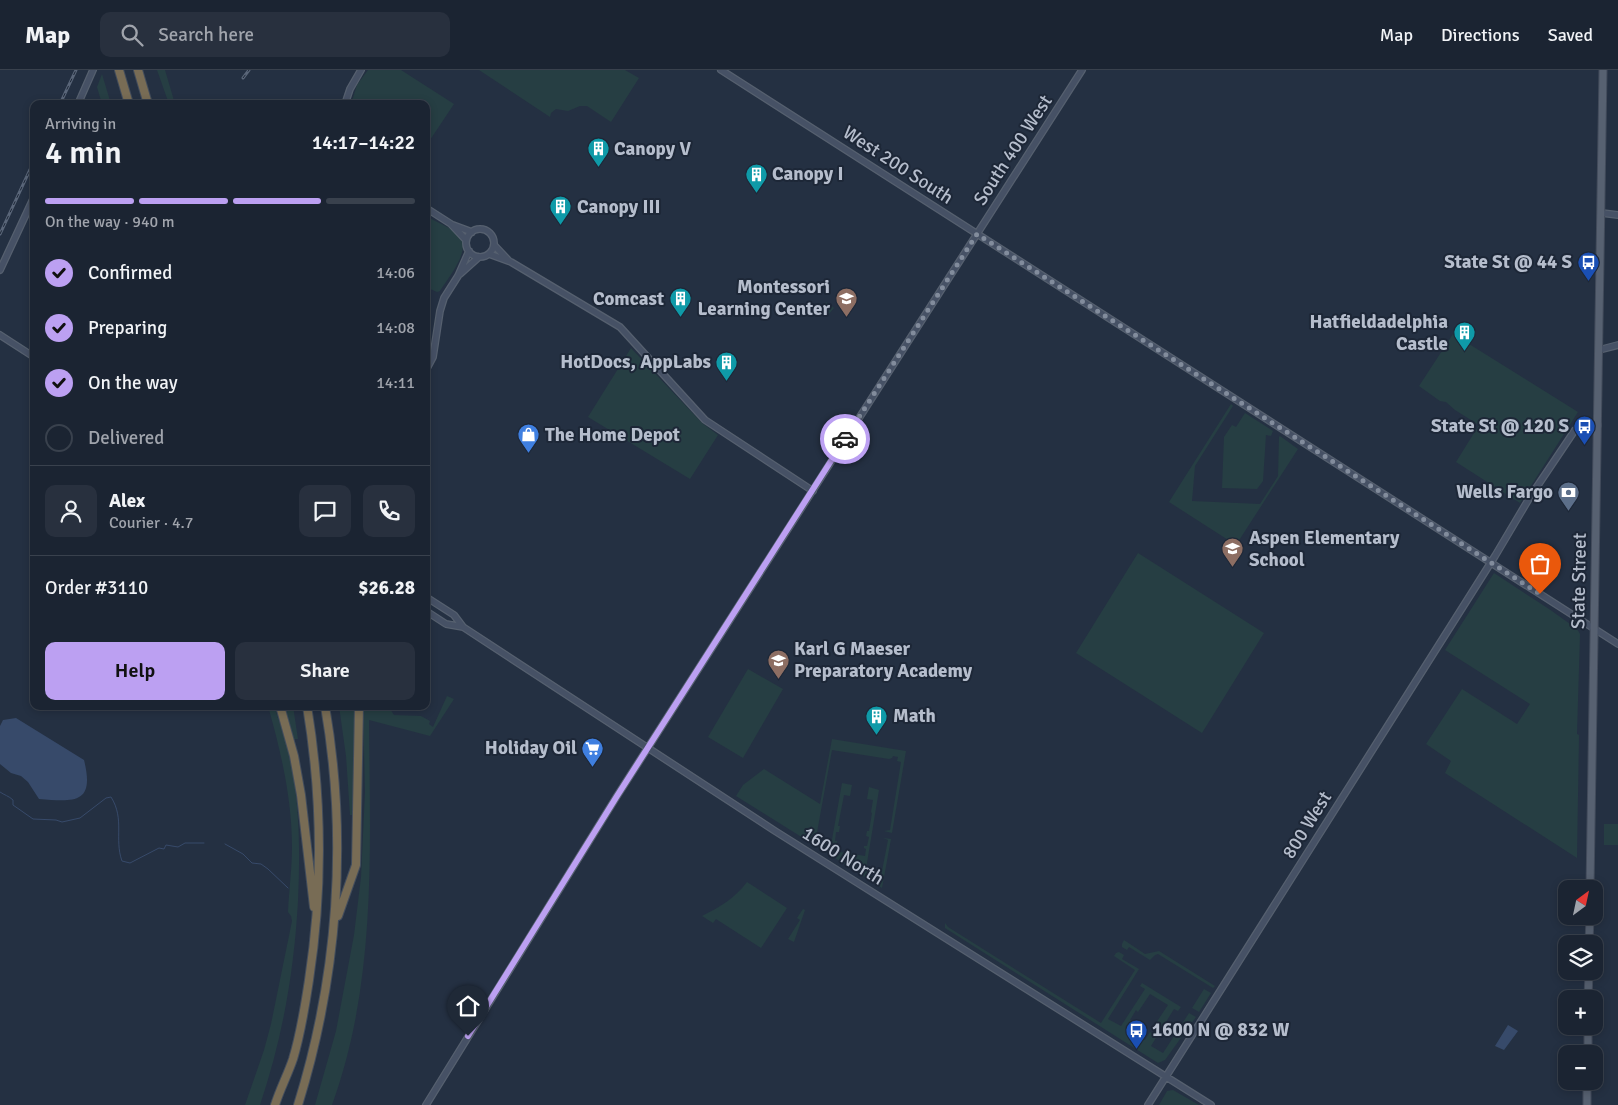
<!DOCTYPE html>
<meta charset="utf-8">
<style>
:root{--surface:#1b2432;--page:#28303e;--text:#f1f3f6;--muted:#a0a4ac;--line:#39414d;--accent:#bca0f2}
body{margin:0;font-family:Signika,sans-serif;background:var(--page);color:var(--text);height:100vh;display:flex;flex-direction:column;font-size:19px;white-space:nowrap}
*{box-sizing:border-box;margin:0}
p{font-size:16px;color:var(--muted)}
.icon{flex:none;width:28px;height:28px;fill:none;stroke:currentColor;stroke-width:2;stroke-linecap:round;stroke-linejoin:round}
.map{position:relative;flex:1;overflow:hidden}
.side{position:absolute;left:30px;top:30px;width:400px;height:610px;display:flex;flex-direction:column;background:var(--surface);border-radius:10px;box-shadow:0 2px 8px #0003,0 0 0 1px var(--line)}
.side>*{flex:none}
.needle{width:32px;rotate:33deg}
.controls{position:absolute;left:1558px;top:810px;display:grid;gap:10px}
.controls a{display:grid;place-items:center;width:45px;height:45px;border-radius:10px;background:var(--surface);box-shadow:0 2px 8px #0003,0 0 0 1px var(--line);font-size:25px}
.pin{position:absolute;display:grid;place-items:center;width:42px;height:42px;color:#fff;margin:-51px -21px;border-radius:50% 50% 50% 0;rotate:-45deg;box-shadow:0 0 5px #0007}
.pin .icon{rotate:45deg}
.courier{position:absolute;display:grid;place-items:center;width:50px;height:50px;margin:-25px;border:4px solid #bca0f2;border-radius:50%;background:#fff;color:#222;box-shadow:0 1px 6px #0007}
.summary em{font-style:normal;font-weight:600}
.summary div{display:flex;flex-direction:column-reverse}
.summary{display:flex;align-items:center;justify-content:space-between;height:85px;padding:0 15px}
h1{font-size:32px;font-weight:600;line-height:38px}
.bar{display:grid;grid-template-columns:repeat(4,1fr);gap:8px 5px;align-content:center;height:60px;padding:0 15px}
.bar i{height:6px;border-radius:4px;background:var(--line)}
.bar .active{background:var(--accent)}
.bar p{grid-column:span 4}
.line{display:flex;align-items:center;gap:12px;padding:0 15px;border-top:1px solid var(--line)}
.line div{flex:1}
.round{display:grid;place-items:center;flex:none;width:52px;height:52px;border-radius:10px;background:var(--page)}
ol{padding:0 15px;list-style:none}
li{display:flex;align-items:center;gap:15px;height:55px}
li p{margin-inline-start:auto}
li .icon{padding:5px;border-radius:50%;background:var(--accent);color:#111;stroke-width:4}
li:last-child{color:var(--muted)}
li i{width:28px;height:28px;border:2px solid var(--line);border-radius:50%}
.cta{display:flex;gap:10px;margin-top:auto;padding:10px 15px}
.cta a{flex:1;height:58px;border-radius:10px;background:var(--accent);color:#111;font-size:20px;font-weight:600;line-height:58px;text-align:center}
.cta a+a{background:var(--page);color:var(--text)}
header{display:flex;align-items:center;gap:30px;box-sizing:border-box;height:70px;padding:0 25px;background:var(--surface);border-bottom:1px solid var(--line)}
header strong{font-size:24px}
nav{display:flex;gap:28px;margin-inline-start:auto;font-size:18px}
.search{width:350px;height:45px;background:var(--page);display:flex;align-items:center;gap:12px;box-sizing:border-box;padding:0 18px;border-radius:10px;color:var(--muted);font-size:19px}
.map>svg:first-child{display:block}
.green{fill:#263e43;fill-rule:evenodd}
.water{fill:#374a6a}
.lines{fill:none;stroke-linecap:round;stroke-linejoin:round}
.stream{stroke:#374a6a;stroke-width:1}
.secondary-casing{stroke:#56606f;stroke-width:8}
.primary-casing{stroke:#424b5b;stroke-width:9}
.highway-casing{stroke:#434d5c;stroke-width:10}
.secondary{stroke:#465165;stroke-width:5.5}
.primary{stroke:#576171;stroke-width:7}
.highway{stroke:#786c55;stroke-width:8}
.rail-casing{stroke:#5a6679;stroke-width:3}
.rail{stroke:#1d2737;stroke-width:1;stroke-dasharray:4;stroke-linecap:butt}
.done{stroke:#828c9c;stroke-width:5;stroke-dasharray:0 9}
.route{stroke:#bca0f2;stroke-width:6}
.labels{text-anchor:middle;dominant-baseline:central;stroke-width:4;stroke-linejoin:round;paint-order:stroke}
.poi-label{font-size:19px;font-weight:bold;fill:#b5bdcc;stroke:#1d2737;text-anchor:start}
.street-label{font-size:19px;fill:#b5bdcc;stroke:#1d2737}
</style>
<header>
<strong>Map</strong>
<div class="search"><svg class="icon" aria-label="search" viewBox="0 0 24 24"><circle cx="10" cy="10" r="6"/><path d="M15 15l6 6"/></svg>Search here</div>
<nav><a>Map</a><a>Directions</a><a>Saved</a></nav>
</header>
<div class="map">
<svg width="1618" height="1035" viewBox="0 0 1618 1035">
<rect width="100%" height="100%" fill="#243042"/>
<path class="green" d="M157,0H165L175,34H169Z
M368,0H401L454,34L426,76V34H351L357,15Z
M479,0H625L639,8L611,52L587,36H580L568,41L556,39L551,43L550,47Z
M102,4L111,34H102L97,17Z
M426,146C437,153 452,157 460,167C471,182 447,209 440,221L437,222L426,217Z
M826,232L834,238L828,245L822,241Z
M1453,264L1578,342L1520,433L1456,392L1479,355L1455,340L1446,332L1440,331L1419,316Z
M631,278L702,353L718,365L690,409L588,347Z
M1231,334L1233,336L1195,396L1192,431L1260,434L1278,406L1279,367L1280,366L1298,379L1236,475L1169,432Z
M1245,343L1273,361L1271,366L1266,365L1263,411L1257,419L1222,418L1224,367L1232,355L1236,357Z
M1138,483L1264,563L1202,663L1076,583Z
M1494,503L1549,539L1577,559L1580,564L1577,664L1579,665L1577,788L1445,703L1451,691L1426,674L1462,619L1517,654L1530,634L1445,580Z
M748,599L783,619L743,688L708,667Z
M447,626L454,629L430,666L369,650C370,780 377,911 332,1035H315L336,961L354,865L361,807L365,722L363,636H388L394,645L421,646L430,651L429,654L433,657Z
M268,636H274C281,657 288,677 292,698C300,742 300,786 298,831C294,902 283,966 260,1035H245L264,980L271,954L292,851L291,846L288,842C289,820 292,798 292,777C292,729 281,682 268,636Z
M285,636H293L298,669H294Z
M339,636H354V745H350L346,686Z
M832,669L906,681L892,763L884,761L890,760L901,692L897,691L898,687L893,686L892,688L889,689L832,680L816,768L821,770L819,778L736,726L743,715L764,699L820,734Z
M842,713L852,715L850,726L844,725L838,756H840L839,762H836L835,771H837V773H835L834,781L865,786L866,779L864,778V776H867L869,767L866,766L867,761H869L872,743L871,742L873,730L867,729L869,717L879,720L866,799L871,801V806H881L888,770L883,768L891,769L882,818L824,781L826,773L831,775Z
M1604,754H1618V775H1604Z
M747,812L787,838L761,878L716,849L713,853L702,846C720,837 735,828 747,812Z
M803,839L805,840L794,872L788,869L800,850L797,848Z
M945,853L948,857L1101,953L1135,900L1114,886L1116,883L1119,882L1124,885L1122,889L1139,899L1108,949L1121,956L1145,919L1140,916L1142,913L1181,937L1178,941L1174,939L1151,976L1163,983L1189,943L1196,947L1165,990L1158,993L945,858ZM1150,924L1168,935L1156,953L1159,955L1153,964L1150,962L1145,970L1132,964L1133,962L1128,959L1133,952L1130,950L1136,940L1138,942Z
M1124,870L1145,884L1159,881L1215,916L1213,918L1158,884L1155,885L1150,890L1129,877L1127,880L1122,877V874Z
M1204,919L1211,923L1199,942L1192,938Z
M1173,1020L1199,1035H1159L1167,1021Z"/>
<path class="water" d="M16,648L84,690C95,734 75,732 39,729L28,712L21,706L11,703L0,694V656L3,650Z
M1508,955L1518,961L1504,980L1495,976Z"/>
<g class="lines">
<path class="stream" d="M0,722C4,725 9,726 13,730V735L33,749L56,750L62,752L80,748L106,728L111,727C125,749 114,769 122,791L130,793L159,778L164,779L166,775L178,777L185,773H204
M225,774L243,784L252,793L261,794L268,799L288,818"/>
<defs>
<path id="secondary" d="M721,0L1618,574
M78,34L93,0
M345,34L350,19L361,0
M426,138L451,154L466,170
M1602,143L1618,145
M453,155L472,162
M466 173a14 14 0 1 1 28 0a14 14 0 1 1-28 0Z
M494,175L509,191
M489,184L511,192L620,257L705,350L813,421
M0,200L34,127
M460,204L479,187
M0,265L34,287
M1599,280L1618,275
M426,300L433,287L440,241L444,228L458,206L469,181
M426,527L454,545L463,557L775,761L1211,1035
M426,541L446,554L463,557
M426,1035L617,726L1082,0
M1148,1035L1495,486L1530,427L1575,360L1585,355H1598"/>
<path id="primary" d="M1590,819L1603,0
M1589,874L1590,846
M1588,929L1589,901
M1588,984V956
M1587,1035V1011"/>
<path id="highway" d="M119,0L129,34
M138,0L148,34
M280,636L294,686L301,725L314,837
M338,846L356,795L359,636
M275,1035C280,1019 288,1004 293,989C301,963 305,936 309,910C323,819 322,727 307,636
M298,1035C338,906 348,769 325,636"/>
</defs>
<use href="#secondary" class="secondary-casing"/>
<use href="#primary" class="primary-casing"/>
<use href="#highway" class="highway-casing"/>
<use href="#secondary" class="secondary"/>
<use href="#primary" class="primary"/>
<use href="#highway" class="highway"/>
<defs>
<path id="rail" d="M243,8L249,0
M60,34L76,0
M0,164L34,91"/>
</defs>
<use href="#rail" class="rail-casing"/>
<use href="#rail" class="rail"/>
</g>
<g class="lines">
<path class="done" d="M845,369L977,164L1540,524"/>
<path class="route" d="M468,966L617,726L845,369"/>
</g>
<defs>
<symbol id="building-pin" viewBox="-11 -11 22 30"><path d="M0 17L-7.5 6A9.5 9.5 0 1 1 7.5 6Z" fill="#0f9aa8" stroke="#1d2737"/><path d="M-4-6H4V6H1V3H-1V6H-4ZM-2.5-4.3h1.7v1.8h-1.7ZM.8-4.3h1.7v1.8H.8ZM-2.5-1h1.7V.8h-1.7ZM.8-1h1.7V.8H.8Z" fill="#fff"/></symbol>
<symbol id="bus-pin" viewBox="-11 -11 22 30"><path d="M0 17L-7.5 6A9.5 9.5 0 1 1 7.5 6Z" fill="#1a4fb4" stroke="#1d2737"/><path d="M-5-6H5V4H4V6H2V4H-2V6H-4V4H-5ZM-3.5-4V0h7V-4ZM-3.5 1.2v1.5H-2V1.2ZM2 1.2v1.5H3.5V1.2Z" fill="#fff"/></symbol>
<symbol id="school-pin" viewBox="-11 -11 22 30"><path d="M0 17L-7.5 6A9.5 9.5 0 1 1 7.5 6Z" fill="#8d6e63" stroke="#1d2737"/><path d="M0-5L7-2L0 1L-7-2ZM-4 1L0 2.5L4 1V4Q0 6-4 4Z" fill="#fff"/></symbol>
<symbol id="shop-pin" viewBox="-11 -11 22 30"><path d="M0 17L-7.5 6A9.5 9.5 0 1 1 7.5 6Z" fill="#3f7fe0" stroke="#1d2737"/><path d="M-5-2.5h2.3a2.7 3.5 0 0 1 5.4 0H5L5.5 6h-11ZM-1.5-2.5h3a1.5 2.3 0 0 0-3 0Z" fill="#fff"/></symbol>
<symbol id="bank-pin" viewBox="-11 -11 22 30"><path d="M0 17L-7.5 6A9.5 9.5 0 1 1 7.5 6Z" fill="#5c6f8a" stroke="#1d2737"/><path d="M-6-4H6V4H-6ZM0-2.3a2.3 2.3 0 1 0 0 4.6a2.3 2.3 0 1 0 0-4.6Z" fill="#fff"/></symbol>
<symbol id="supermarket-pin" viewBox="-11 -11 22 30"><path d="M0 17L-7.5 6A9.5 9.5 0 1 1 7.5 6Z" fill="#3f7fe0" stroke="#1d2737"/><path d="M-6-5.5h2.5l.6 2H6L4.5 2H-2.5L-4.4-4H-6ZM-1.5 3.2a1.3 1.3 0 1 0 .1 0ZM3 3.2a1.3 1.3 0 1 0 .1 0Z" fill="#fff"/></symbol>
</defs>
<g fill-rule="evenodd">
<use href="#building-pin" x="586" y="66" width="25" height="34"/>
<use href="#building-pin" x="744" y="92" width="25" height="34"/>
<use href="#building-pin" x="548" y="124" width="25" height="34"/>
<use href="#bus-pin" x="1576" y="180" width="25" height="34"/>
<use href="#school-pin" x="834" y="216" width="25" height="34"/>
<use href="#building-pin" x="668" y="216" width="25" height="34"/>
<use href="#building-pin" x="1452" y="250" width="25" height="34"/>
<use href="#building-pin" x="714" y="280" width="25" height="34"/>
<use href="#bus-pin" x="1572" y="344" width="25" height="34"/>
<use href="#shop-pin" x="516" y="352" width="25" height="34"/>
<use href="#bank-pin" x="1556" y="410" width="25" height="34"/>
<use href="#school-pin" x="1220" y="466" width="25" height="34"/>
<use href="#school-pin" x="766" y="578" width="25" height="34"/>
<use href="#building-pin" x="864" y="634" width="25" height="34"/>
<use href="#supermarket-pin" x="580" y="666" width="25" height="34"/>
<use href="#bus-pin" x="1124" y="948" width="25" height="34"/>
</g>
<g class="labels">
<g class="poi-label">
<text x="614" y="79">Canopy V</text>
<text x="772" y="104">Canopy I</text>
<text x="577" y="137">Canopy III</text>
<text x="1572" y="192" text-anchor="end">State St @ 44 S</text>
<text x="830" y="217" text-anchor="end">Montessori<tspan x="830" dy="22">Learning Center</tspan></text>
<text x="664" y="229" text-anchor="end">Comcast</text>
<text x="1448" y="252" text-anchor="end">Hatfieldadelphia<tspan x="1448" dy="22">Castle</tspan></text>
<text x="711" y="292" text-anchor="end">HotDocs, AppLabs</text>
<text x="1569" y="356" text-anchor="end">State St @ 120 S</text>
<text x="545" y="365">The Home Depot</text>
<text x="1553" y="422" text-anchor="end">Wells Fargo</text>
<text x="1249" y="468">Aspen Elementary<tspan x="1249" dy="22">School</tspan></text>
<text x="794" y="579">Karl G Maeser<tspan x="794" dy="22">Preparatory Academy</tspan></text>
<text x="893" y="646">Math</text>
<text x="577" y="678" text-anchor="end">Holiday Oil</text>
<text x="1152" y="960">1600 N @ 832 W</text>
</g>
<g class="street-label">
<text transform="translate(1013 80) rotate(-57)">South 400 West</text>
<text transform="translate(898 95) rotate(33)">West 200 South</text>
<text transform="translate(1579 511) rotate(-89)">State Street</text>
<text transform="translate(1307 755) rotate(-58)">800 West</text>
<text transform="translate(843 786) rotate(32)">1600 North</text>
</g>
</g>
</svg>
<div class="controls">
<a><svg class="needle" viewBox="-14 -14 28 28"><path d="M0-13l5 13h-10z" fill="#e53935"/><path d="M0 13l5-13h-10z" fill="#a0a4ac"/></svg></a>
<a><svg class="icon" aria-label="layers" viewBox="0 0 24 24"><path d="M12 4l9 5-9 5-9-5zM3 14l9 5 9-5"/></svg></a>
<a>+</a>
<a>−</a>
</div>
<div class="pin" style="left:1540px;top:524px;background:#ea580c"><svg class="icon" aria-label="bag" viewBox="0 0 24 24"><path d="M5 8h14l-1 12H6zM9 8a3 3 0 0 1 6 0"/></svg></div>
<div class="pin" style="left:468px;top:966px;background:#1f2937"><svg class="icon" aria-label="home" viewBox="0 0 24 24"><path d="M3 11l9-7 9 7M6 9v11h12V9"/></svg></div>
<div class="courier" style="left:845px;top:369px"><svg class="icon" aria-label="car" viewBox="0 0 24 24"><path d="M5 17H2v-5l4-1 3-4h7l3 4 3 1v5h-3M9 17h6M6 11h13"/><circle cx="7" cy="17" r="2"/><circle cx="17" cy="17" r="2"/></svg></div>
<section class="side">
<div class="summary"><div><h1>4 min</h1><p>Arriving in</p></div><em>14:17–14:22</em></div>
<div class="bar"><i class="active"></i><i class="active"></i><i class="active"></i><i></i><p>On the way · 940 m</p></div>
<ol>
<li><svg class="icon" aria-label="check" viewBox="0 0 24 24"><path d="M5 12l5 5 9-10"/></svg>Confirmed<p>14:06</p></li>
<li><svg class="icon" aria-label="check" viewBox="0 0 24 24"><path d="M5 12l5 5 9-10"/></svg>Preparing<p>14:08</p></li>
<li><svg class="icon" aria-label="check" viewBox="0 0 24 24"><path d="M5 12l5 5 9-10"/></svg>On the way<p>14:11</p></li>
<li><i></i>Delivered</li>
</ol>
<div class="line" style="height:90px"><a class="round"><svg class="icon" aria-label="person" viewBox="0 0 24 24"><circle cx="12" cy="8" r="4"/><path d="M4 21q1-7 8-7t8 7"/></svg></a><div><b>Alex</b><p>Courier · 4.7</p></div><a class="round"><svg class="icon" aria-label="chat" viewBox="0 0 24 24"><path d="M4 5h16v11H9l-5 4z"/></svg></a><a class="round"><svg class="icon" aria-label="phone" viewBox="0 0 24 24"><path d="M5 4h4l2 5-3 2q2 4 5 5l2-3 5 2v4C11 20 4 13 5 4z"/></svg></a></div>
<div class="line" style="height:65px"><div>Order #3110</div><b>$26.28</b></div>
<div class="cta"><a>Help</a><a>Share</a></div>
</section>
</div>
